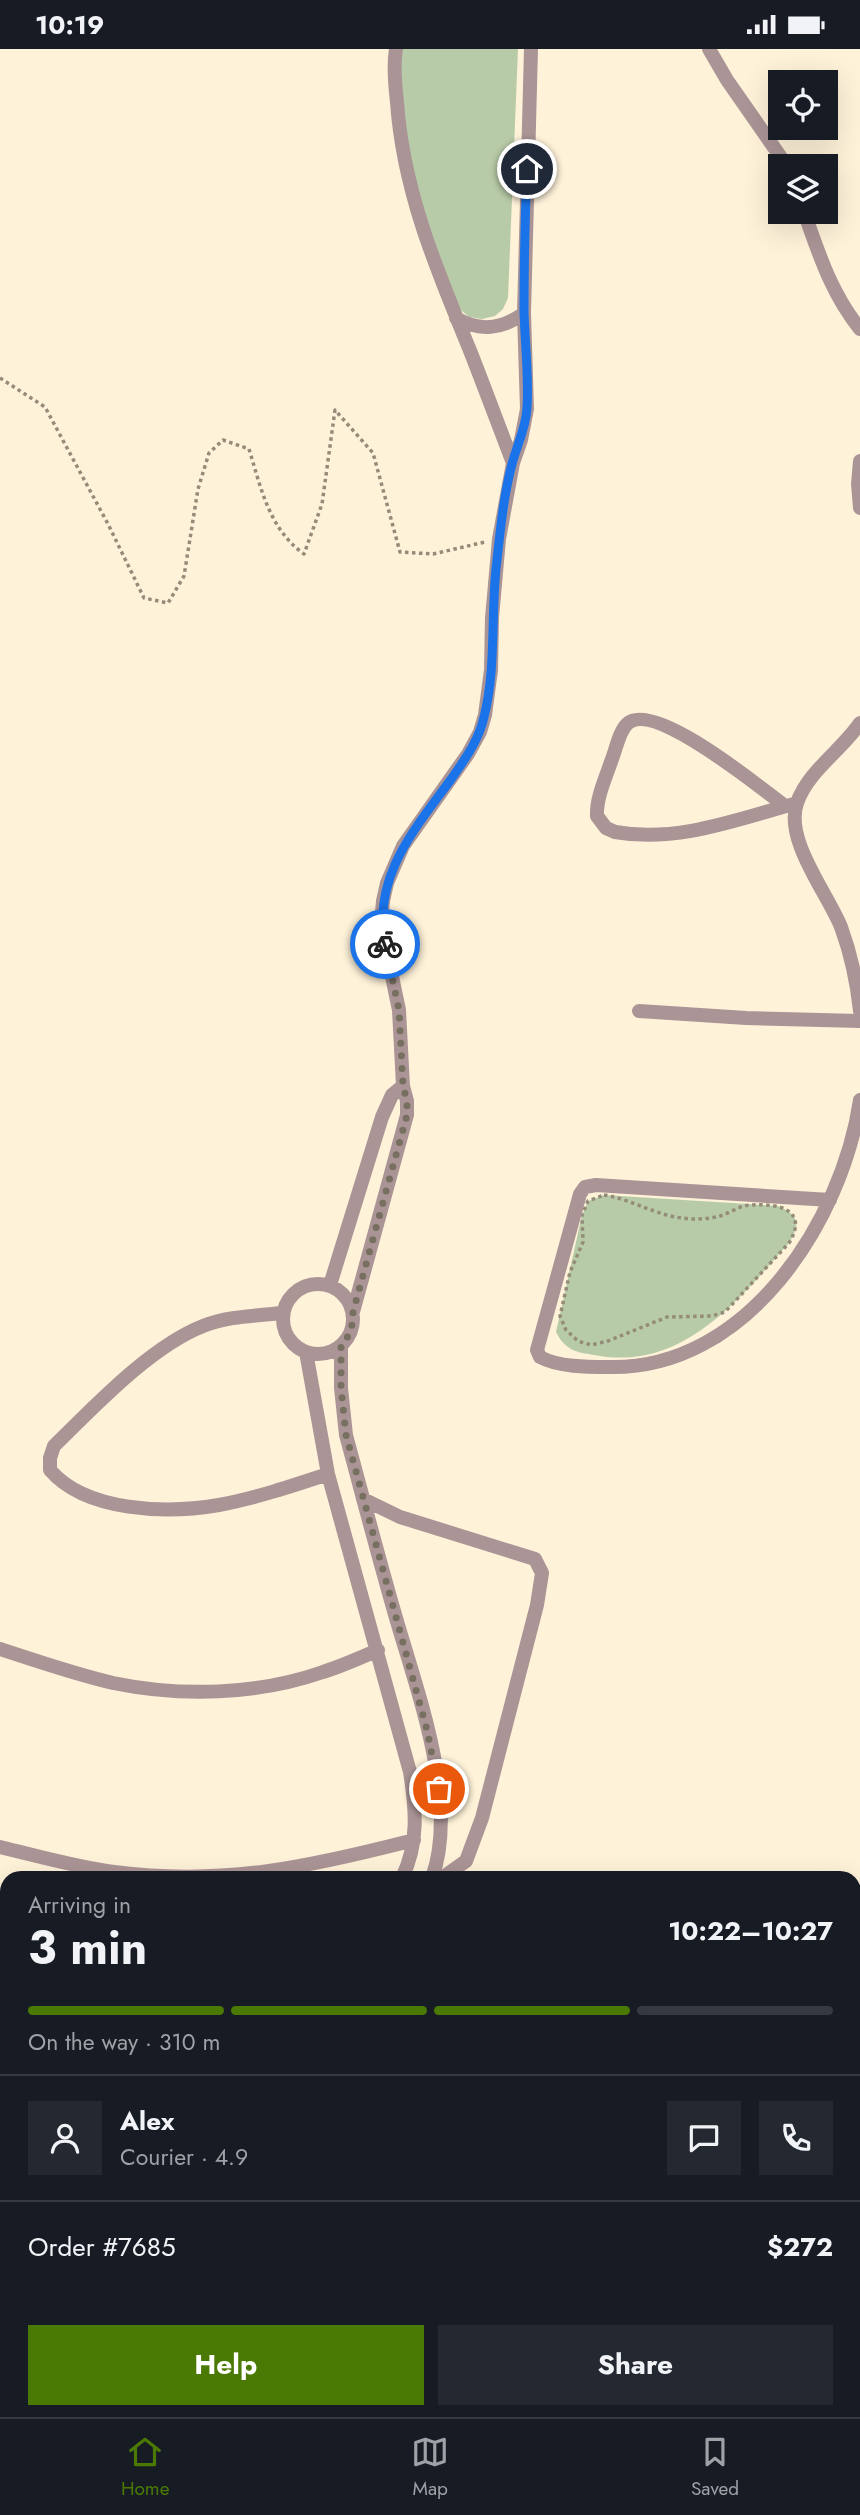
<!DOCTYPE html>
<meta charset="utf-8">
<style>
:root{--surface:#171b24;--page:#242831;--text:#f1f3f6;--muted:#9ea1a6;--line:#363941;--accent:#4a7a03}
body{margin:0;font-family:Jost,sans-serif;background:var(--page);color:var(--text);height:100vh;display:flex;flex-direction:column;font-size:26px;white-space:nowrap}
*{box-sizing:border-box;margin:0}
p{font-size:23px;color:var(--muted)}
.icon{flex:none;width:38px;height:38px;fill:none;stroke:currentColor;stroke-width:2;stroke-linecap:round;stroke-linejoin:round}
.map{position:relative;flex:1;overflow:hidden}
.sheet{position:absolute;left:0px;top:1822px;width:861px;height:548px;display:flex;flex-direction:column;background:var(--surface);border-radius:21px 21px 0 0;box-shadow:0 7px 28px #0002}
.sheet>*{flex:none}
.buttons{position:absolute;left:768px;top:21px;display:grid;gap:14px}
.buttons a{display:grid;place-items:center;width:70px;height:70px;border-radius:0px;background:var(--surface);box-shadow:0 7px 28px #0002;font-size:35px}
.pin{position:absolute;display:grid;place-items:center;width:60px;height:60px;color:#fff;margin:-30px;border:4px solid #fff;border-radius:50%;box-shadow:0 2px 7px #0007}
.courier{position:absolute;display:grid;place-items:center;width:70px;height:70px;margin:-35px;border:5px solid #1a73e8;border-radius:50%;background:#fff;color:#222;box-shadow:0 2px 9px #0007}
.head em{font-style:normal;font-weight:700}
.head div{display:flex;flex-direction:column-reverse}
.head{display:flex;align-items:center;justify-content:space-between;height:119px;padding:0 28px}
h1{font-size:46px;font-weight:700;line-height:52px}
.bar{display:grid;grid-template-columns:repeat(4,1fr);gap:10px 7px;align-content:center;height:84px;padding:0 28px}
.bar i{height:9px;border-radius:5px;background:var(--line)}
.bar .active{background:var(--accent)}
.bar p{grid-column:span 4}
.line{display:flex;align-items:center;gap:18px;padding:0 28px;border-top:2px solid var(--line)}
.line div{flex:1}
.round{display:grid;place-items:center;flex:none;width:74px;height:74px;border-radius:0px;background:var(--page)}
.button{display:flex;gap:14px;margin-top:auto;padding:14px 28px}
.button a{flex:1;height:80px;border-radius:0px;background:var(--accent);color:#fff;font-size:28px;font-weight:700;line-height:80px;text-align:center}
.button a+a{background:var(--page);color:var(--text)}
.status{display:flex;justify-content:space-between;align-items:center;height:49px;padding:0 35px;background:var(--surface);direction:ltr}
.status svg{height:19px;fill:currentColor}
.menu{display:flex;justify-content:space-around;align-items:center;height:98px;border-top:2px solid var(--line);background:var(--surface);font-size:19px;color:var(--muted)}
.menu a{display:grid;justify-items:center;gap:4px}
.menu .active{color:var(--accent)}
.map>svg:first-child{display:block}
.green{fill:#b8cba8}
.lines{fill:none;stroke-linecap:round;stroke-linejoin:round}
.path{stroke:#948b79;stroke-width:3.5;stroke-dasharray:3.5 3.5;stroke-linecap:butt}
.street{stroke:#ab9496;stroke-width:14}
.done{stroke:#776f5f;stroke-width:7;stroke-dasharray:0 12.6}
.route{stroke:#1a73e8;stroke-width:9}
</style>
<div class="status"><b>10:19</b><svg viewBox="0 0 49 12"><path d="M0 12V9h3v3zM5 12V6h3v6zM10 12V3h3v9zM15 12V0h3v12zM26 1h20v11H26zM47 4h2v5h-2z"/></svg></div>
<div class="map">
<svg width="860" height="2368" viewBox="0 0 860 2368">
<rect width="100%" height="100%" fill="#fef2d9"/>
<path class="green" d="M399,0H518L508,249L503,260L495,267L482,270L469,268L454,255L430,192L401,72Z
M604,1146L778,1157C799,1166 801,1175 789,1194C739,1250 685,1320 600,1307C578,1303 567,1304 556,1283L582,1166L588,1152Z"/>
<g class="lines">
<path class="path" d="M0,329L45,358L108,475L144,549L168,554L184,527L198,440L209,404L223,391L249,400C261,439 269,480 304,505L322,455L335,361L373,404L400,503L433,505L485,493
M604,1146C631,1150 655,1166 682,1169C694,1171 709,1170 720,1167C730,1164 740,1156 751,1156C779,1154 809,1161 789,1194L725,1263L712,1267L667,1268L608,1292L591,1296L578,1292L566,1281L560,1267L570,1223L583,1193L582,1166L588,1152Z"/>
<path class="street" d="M396,0C393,17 395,36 397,53C403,141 436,219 469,299C484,337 498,375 513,414
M709,0L727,31L787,117
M804,163C819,205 831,244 860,280
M456,269C479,283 503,280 524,264
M860,412L858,435L860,459
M860,674C842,701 808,722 797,754C784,791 828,845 841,878C851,905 857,934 860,962
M785,757C762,740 653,650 627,675C619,683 616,700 612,710C606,728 596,749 597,767L606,779L615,783C678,794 738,770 797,754
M639,962L746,969L860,972
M830,1151L596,1136L585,1138L580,1145L537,1301L540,1308C558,1318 588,1318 608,1318C746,1322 842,1173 860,1051
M283 1270a35 35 0 1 1 70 0a35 35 0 1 1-70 0Z
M330,1236L382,1068L392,1046L403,1037
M353,1263L407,1066V1052L403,1037L399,961L381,875L383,852L387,834L403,797L468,705L480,683L485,666L491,621L492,569L499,490L513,414L521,391L527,360L524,264L531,0
M282,1264C256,1267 228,1267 203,1277C150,1298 95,1357 54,1397L50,1409V1421C86,1463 167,1465 219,1456C256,1449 292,1437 328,1425
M341,1297V1339L346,1386C362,1445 377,1503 394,1562C415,1637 460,1752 432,1829
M306,1303L328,1425L410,1723C416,1760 419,1794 402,1829
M363,1450L400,1468L535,1510L542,1524L537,1556L482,1769L466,1812L442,1829
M0,1600C37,1612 74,1625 113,1634C181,1648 257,1646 323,1623C342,1617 360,1609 378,1601
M0,1798C38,1807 76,1818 114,1823C223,1837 309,1818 414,1791
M854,1856L860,1855
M0,2001L7,2007
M854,2042L860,2041
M0,2049L7,2043
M0,2116L7,2122
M854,2224L860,2223"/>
</g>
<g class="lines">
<path class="done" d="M385,895L399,961L403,1037L407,1052V1066L353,1263C353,1278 350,1286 341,1297V1339L346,1386L427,1681L439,1740"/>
<path class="route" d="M385,895C372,827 415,780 452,729C465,710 479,691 484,668C496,621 491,569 496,520C500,485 503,449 512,415C517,396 526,379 527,359C529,327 525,295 524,263C524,216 525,168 527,120"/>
</g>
</svg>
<div class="buttons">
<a><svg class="icon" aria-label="locate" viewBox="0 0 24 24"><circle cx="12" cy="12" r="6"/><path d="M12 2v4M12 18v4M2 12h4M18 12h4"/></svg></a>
<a><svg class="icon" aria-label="layers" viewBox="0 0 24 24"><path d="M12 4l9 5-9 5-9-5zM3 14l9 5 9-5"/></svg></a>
</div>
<div class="pin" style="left:439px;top:1740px;background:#ea580c"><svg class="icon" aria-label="bag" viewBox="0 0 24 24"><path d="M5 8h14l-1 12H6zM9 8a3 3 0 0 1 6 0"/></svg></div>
<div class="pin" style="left:527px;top:120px;background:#1f2937"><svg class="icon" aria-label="home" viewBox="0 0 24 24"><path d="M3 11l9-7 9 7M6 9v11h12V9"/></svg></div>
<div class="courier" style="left:385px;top:895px"><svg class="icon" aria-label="bike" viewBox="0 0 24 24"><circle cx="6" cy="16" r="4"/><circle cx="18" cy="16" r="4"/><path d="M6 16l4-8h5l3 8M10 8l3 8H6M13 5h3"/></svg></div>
<section class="sheet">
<div class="head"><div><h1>3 min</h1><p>Arriving in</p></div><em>10:22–10:27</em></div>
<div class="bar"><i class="active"></i><i class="active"></i><i class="active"></i><i></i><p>On the way · 310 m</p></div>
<div class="line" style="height:126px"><a class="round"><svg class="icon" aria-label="person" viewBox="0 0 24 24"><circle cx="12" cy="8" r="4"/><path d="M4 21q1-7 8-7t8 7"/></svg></a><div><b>Alex</b><p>Courier · 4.9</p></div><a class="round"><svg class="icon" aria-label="chat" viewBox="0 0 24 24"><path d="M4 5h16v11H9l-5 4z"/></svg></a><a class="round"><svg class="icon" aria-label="phone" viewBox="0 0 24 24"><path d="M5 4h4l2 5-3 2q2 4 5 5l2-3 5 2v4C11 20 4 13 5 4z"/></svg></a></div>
<div class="line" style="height:91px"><div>Order #7685</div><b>$272</b></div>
<div class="button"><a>Help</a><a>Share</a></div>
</section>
</div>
<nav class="menu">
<a class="active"><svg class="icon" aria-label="home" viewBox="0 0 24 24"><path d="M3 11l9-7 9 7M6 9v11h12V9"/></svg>Home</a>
<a><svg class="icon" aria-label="map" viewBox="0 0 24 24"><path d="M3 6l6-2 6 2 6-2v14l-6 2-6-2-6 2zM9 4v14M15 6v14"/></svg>Map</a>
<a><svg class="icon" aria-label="saved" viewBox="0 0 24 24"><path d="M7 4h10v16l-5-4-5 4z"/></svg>Saved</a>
</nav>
